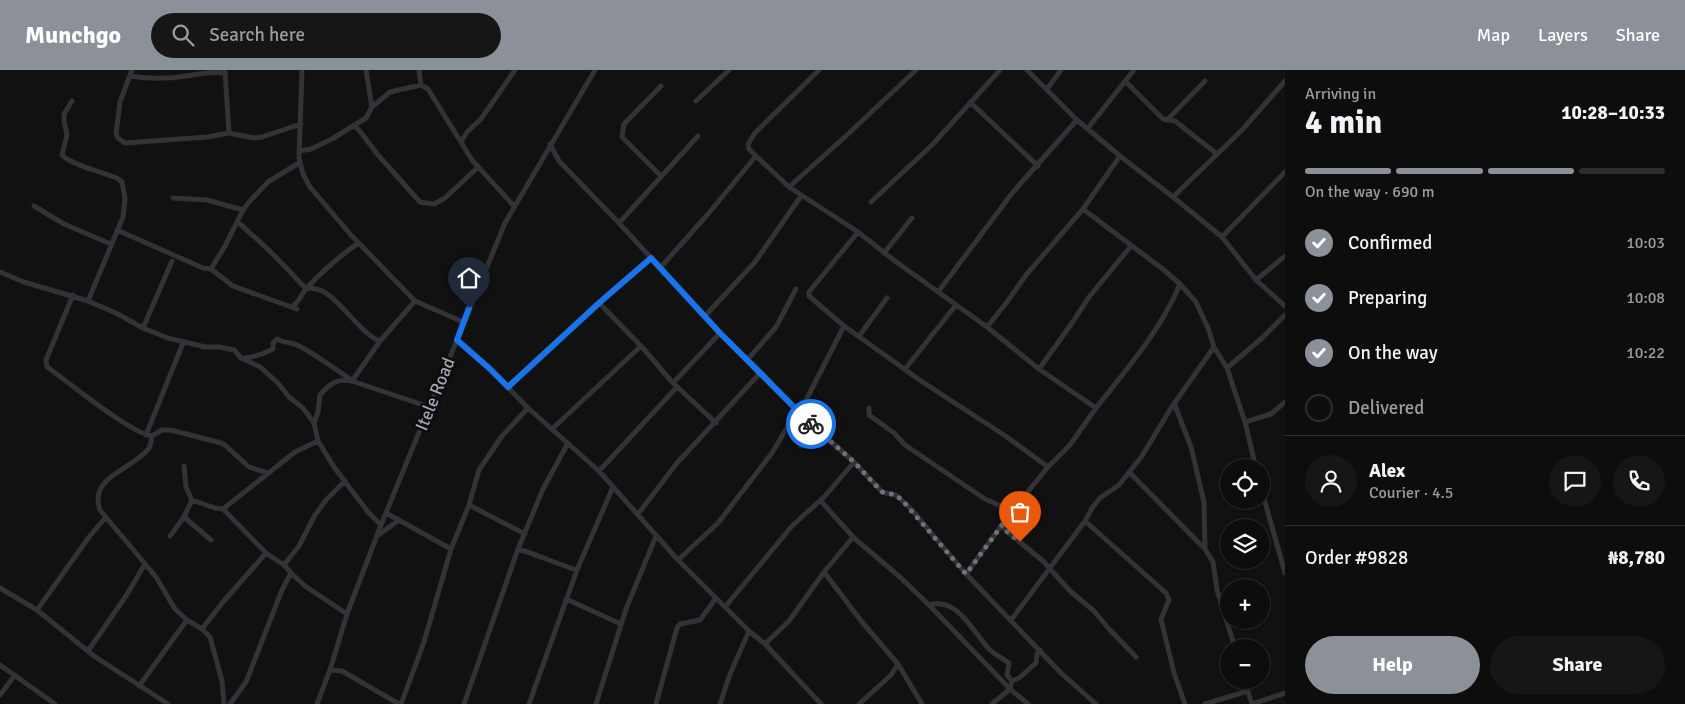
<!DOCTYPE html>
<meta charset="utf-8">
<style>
:root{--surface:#0d0d0e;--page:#161617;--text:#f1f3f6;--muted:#9a9c9e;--line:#2d2d2e;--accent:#8c9099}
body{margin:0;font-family:Signika,sans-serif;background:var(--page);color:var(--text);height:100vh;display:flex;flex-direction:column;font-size:19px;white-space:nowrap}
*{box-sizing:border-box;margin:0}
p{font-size:16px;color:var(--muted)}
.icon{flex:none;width:28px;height:28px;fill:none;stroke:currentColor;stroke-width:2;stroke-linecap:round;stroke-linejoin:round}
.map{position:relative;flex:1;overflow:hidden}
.details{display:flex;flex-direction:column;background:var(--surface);width:400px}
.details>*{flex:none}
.buttons{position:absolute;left:1220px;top:389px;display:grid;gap:10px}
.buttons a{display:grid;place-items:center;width:50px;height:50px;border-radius:50%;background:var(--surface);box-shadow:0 1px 4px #0004,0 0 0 1px var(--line);font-size:25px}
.pin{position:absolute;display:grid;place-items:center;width:42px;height:42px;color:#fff;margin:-51px -21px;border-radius:50% 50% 50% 0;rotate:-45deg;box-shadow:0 0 5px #0007}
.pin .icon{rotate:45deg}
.courier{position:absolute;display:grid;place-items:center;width:50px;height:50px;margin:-25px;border:4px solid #1a73e8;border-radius:50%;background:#fff;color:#222;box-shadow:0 1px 6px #0007}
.overview em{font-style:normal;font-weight:800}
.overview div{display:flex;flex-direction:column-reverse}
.overview{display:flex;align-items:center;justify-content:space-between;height:85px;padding:0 20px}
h1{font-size:32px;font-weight:800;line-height:38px}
.bar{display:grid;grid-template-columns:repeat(4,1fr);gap:8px 5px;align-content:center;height:60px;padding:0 20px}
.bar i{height:6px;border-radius:4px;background:var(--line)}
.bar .active{background:var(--accent)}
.bar p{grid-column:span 4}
.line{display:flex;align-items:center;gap:12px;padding:0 20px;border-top:1px solid var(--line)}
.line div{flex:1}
.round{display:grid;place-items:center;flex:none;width:52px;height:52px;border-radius:26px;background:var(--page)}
ol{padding:0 20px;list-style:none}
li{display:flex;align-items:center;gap:15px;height:55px}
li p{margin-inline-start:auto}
li .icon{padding:5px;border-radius:50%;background:var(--accent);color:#fff;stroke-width:4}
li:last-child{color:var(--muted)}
li i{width:28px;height:28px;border:2px solid var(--line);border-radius:50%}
.primary-button{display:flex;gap:10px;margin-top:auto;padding:10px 20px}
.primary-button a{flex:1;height:58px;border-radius:30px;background:var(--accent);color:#fff;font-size:20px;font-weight:800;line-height:58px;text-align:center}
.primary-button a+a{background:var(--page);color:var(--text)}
header{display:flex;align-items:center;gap:30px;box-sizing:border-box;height:70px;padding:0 25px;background:var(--accent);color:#fff}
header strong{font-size:24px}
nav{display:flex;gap:28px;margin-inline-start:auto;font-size:18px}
.search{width:350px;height:45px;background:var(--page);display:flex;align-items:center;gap:12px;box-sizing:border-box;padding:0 18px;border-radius:28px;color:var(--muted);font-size:19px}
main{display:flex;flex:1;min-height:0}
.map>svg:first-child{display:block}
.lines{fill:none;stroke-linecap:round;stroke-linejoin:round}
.street{stroke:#323237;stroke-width:5}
.done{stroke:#6f717b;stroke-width:5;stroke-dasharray:0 9}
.route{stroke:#1a73e8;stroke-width:6}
.labels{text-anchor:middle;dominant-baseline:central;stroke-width:5;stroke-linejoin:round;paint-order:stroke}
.street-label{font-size:18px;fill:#a1a5b4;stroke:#0c0c0d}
</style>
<header>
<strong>Munchgo</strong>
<div class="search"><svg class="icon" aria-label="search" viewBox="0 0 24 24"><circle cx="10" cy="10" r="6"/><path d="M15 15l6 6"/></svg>Search here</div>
<nav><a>Map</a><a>Layers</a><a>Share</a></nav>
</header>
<main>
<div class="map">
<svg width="1285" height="634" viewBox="0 0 1285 634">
<rect width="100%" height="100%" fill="#111112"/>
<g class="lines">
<path class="street" d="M132,0L120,32L116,64L118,68L125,73L207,67L229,63L254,68L262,67L301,54
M302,0L299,88L303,104L310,117L351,165L415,231L463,252
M366,0L372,37
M419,0L421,15
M819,0L755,63L748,74L749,79L756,86L789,117L858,162L809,222V226L844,256L921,311L1007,367L1048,397
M1027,0L1077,50L1120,86L1173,127L1222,167L1256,210L1285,236
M225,1L229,63
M130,6C149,9 167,9 186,6C199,4 212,1 225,3
M1126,12L1163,49L1175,51L1217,84
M661,16L624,54L622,67L661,106
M1047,19L1061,0
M72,31L64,44V51L67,65L62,85C69,94 105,103 117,108L122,112L125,128L123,147L88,231
M696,31L729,0
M970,32L1038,96
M1167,50L1205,11
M354,55L362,64L378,85L420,132L434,134L445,128L477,98
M1088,58L1134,0
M461,72L467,62L481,49L515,0
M550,74L559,91L619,153L720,263L761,302L799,344L854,392L882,422L896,425L911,439L966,504L1061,603L1096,634
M299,81L311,79L332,69L366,48L372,37L390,22L421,15L428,19L472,90L514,136
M1120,86L1083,139L1164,200L1180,214
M789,117L847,65L916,0
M1173,127L1243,59L1285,11
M173,128L207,130L243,140
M871,132L933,74L1000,0
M34,136L64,154L111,174
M237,152C243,155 247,161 252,165C272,181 288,200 306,219
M619,153L698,66
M117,160L203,198L211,199L233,216L297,239
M858,162L895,191L987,257L1039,299L1096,338C1126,300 1161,260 1180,214L1196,232L1208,258L1214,277L1227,298L1245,352
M1222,167L1285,102
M884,183L912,148
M660,198L708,144L756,86
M211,199L225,176L243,140L250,131L268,112L299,93
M0,202L24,212L88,231L118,244L143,258L168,268L205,277H219L234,280L241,288L260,297L277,312L289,327L303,338L314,353L318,371L334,397L368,442L381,455
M1256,210L1285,186
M306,219C333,212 356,263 380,271
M938,222L1013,122L1077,50
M73,225L46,290L47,297C70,313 128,362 152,366
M599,233L641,276L673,313L716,353
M291,237C299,233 300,226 306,219C317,206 344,182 359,173
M705,246L755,192L801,126
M987,257L1007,232L1026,205L1083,139
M143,258L172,191
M859,266L887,228
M457,270L489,298L528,338L599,401L678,490L749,561L765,574L821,634
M244,288C253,287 264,284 273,279V273L277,269C283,273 292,272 299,276C317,285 333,298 350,309
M748,289L776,257L796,219
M1227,298L1262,268L1285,245
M905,299L956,235
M1039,299L1072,253L1089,227L1131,176
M352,311L380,271L415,231
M673,313L720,263
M507,317L599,233L651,188
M1174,333L1191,377L1204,432L1205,479
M869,338V345L894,363L905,375L985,429L1012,441
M799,344L844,256
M314,353L318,342L320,325C330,314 336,308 352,311L429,337
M552,359L641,276
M146,365L183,273
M184,396L186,417L192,430
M1256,398L1245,352L1271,344L1285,332
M599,401L677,317
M1129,402L1205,479L1213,492L1217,520L1235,578
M1261,418L1285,503
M820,430L853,467L901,508L929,535L1010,619L1028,634
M469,435L525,464
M223,439L266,483L284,495L291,503L305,516L347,544
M386,443L451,479
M638,444L677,393L761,302
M184,447L211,470
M1085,451L1166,523L1169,530L1161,549L1174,603L1185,634
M1002,455L1005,460L1043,491L1070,521L1094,541L1109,559L1136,587
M170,466L184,447L192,430L215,438L223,439L295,382L318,371
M377,466L399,450
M518,479C538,485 557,494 577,500
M678,490L718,453L772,383L797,341
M284,495L299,476L315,445L326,430L345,411
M824,502L862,552L898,594L922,634
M966,504L1012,441L1048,397L1070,375L1096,338
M0,518L37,540L94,586L168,634
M566,529L621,554
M929,535C958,527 972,561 989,579C994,584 1002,588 1009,593L1007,605L1012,611
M725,537L792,456L825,426L854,392
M37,540L89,467L106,447
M1011,550L1085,451L1092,438L1100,428L1119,415L1142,386L1171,338L1214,277
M202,559L223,532L266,483
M765,574L789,551L824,502L853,467
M88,581L126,526L145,494
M0,595L55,634
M330,600L342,601L399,634
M1244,610L1252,634
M139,616L187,550
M0,625L15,605
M224,634L222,611L210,567L202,559L187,550L175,539L156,507L100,440C88,406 133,400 149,378C151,375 151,370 152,366L162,360H171L221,373L226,376L249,397L268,403
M230,634L246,612L282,520L291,503
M317,634L330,600L347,544L381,455L505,153L595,0
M401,634L424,572L451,479L469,435L479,400L502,366L528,338
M464,634L518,479L543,419L568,373
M529,634L577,500L613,417
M596,634L626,539L656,466
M656,634L677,558L680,554L700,550L716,528
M720,634L730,604L749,561
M859,634L891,605L898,594
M992,634L1010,619L1012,611L1019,608L1036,593L1037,584L1040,580
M1205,634L1248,621
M1252,634L1285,623"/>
</g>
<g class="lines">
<path class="done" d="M811,354L854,392L882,422L896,425L902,430L966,504L1002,455L1005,460L1020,472"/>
<path class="route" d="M469,238L457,270L489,298L508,317L599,233L651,188L720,263L811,354"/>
</g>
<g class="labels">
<g class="street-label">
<text transform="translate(435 324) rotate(-68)">Itele Road</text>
</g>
</g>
</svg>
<div class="buttons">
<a><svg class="icon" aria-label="locate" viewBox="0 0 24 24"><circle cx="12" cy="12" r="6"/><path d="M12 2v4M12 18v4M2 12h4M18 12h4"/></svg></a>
<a><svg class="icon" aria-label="layers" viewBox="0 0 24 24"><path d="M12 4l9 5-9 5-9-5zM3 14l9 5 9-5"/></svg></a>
<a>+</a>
<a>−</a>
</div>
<div class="pin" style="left:1020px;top:472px;background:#ea580c"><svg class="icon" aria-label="bag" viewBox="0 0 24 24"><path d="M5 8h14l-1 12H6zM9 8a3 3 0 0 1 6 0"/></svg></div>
<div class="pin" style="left:469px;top:238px;background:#1f2937"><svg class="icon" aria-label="home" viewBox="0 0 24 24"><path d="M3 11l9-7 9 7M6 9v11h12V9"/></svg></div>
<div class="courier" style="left:811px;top:354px"><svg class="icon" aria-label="bike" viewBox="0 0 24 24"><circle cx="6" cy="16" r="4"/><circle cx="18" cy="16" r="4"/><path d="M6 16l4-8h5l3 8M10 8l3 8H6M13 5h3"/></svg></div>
</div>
<section class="details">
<div class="overview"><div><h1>4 min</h1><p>Arriving in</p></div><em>10:28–10:33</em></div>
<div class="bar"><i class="active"></i><i class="active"></i><i class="active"></i><i></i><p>On the way · 690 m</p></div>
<ol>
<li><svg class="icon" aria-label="check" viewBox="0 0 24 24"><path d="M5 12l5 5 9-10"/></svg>Confirmed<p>10:03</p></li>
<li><svg class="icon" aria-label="check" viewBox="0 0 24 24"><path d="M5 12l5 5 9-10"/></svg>Preparing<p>10:08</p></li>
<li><svg class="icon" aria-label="check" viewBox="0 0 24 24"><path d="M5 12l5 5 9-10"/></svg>On the way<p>10:22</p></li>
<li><i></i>Delivered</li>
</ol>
<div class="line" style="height:90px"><a class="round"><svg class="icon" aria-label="person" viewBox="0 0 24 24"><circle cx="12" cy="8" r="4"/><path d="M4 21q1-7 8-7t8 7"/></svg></a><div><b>Alex</b><p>Courier · 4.5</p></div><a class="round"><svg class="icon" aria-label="chat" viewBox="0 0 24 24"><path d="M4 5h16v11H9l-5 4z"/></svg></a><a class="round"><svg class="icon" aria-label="phone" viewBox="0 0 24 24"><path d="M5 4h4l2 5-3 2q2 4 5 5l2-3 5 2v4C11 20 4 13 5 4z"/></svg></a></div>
<div class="line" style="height:65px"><div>Order #9828</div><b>₦8,780</b></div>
<div class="primary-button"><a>Help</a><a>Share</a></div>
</section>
</main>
